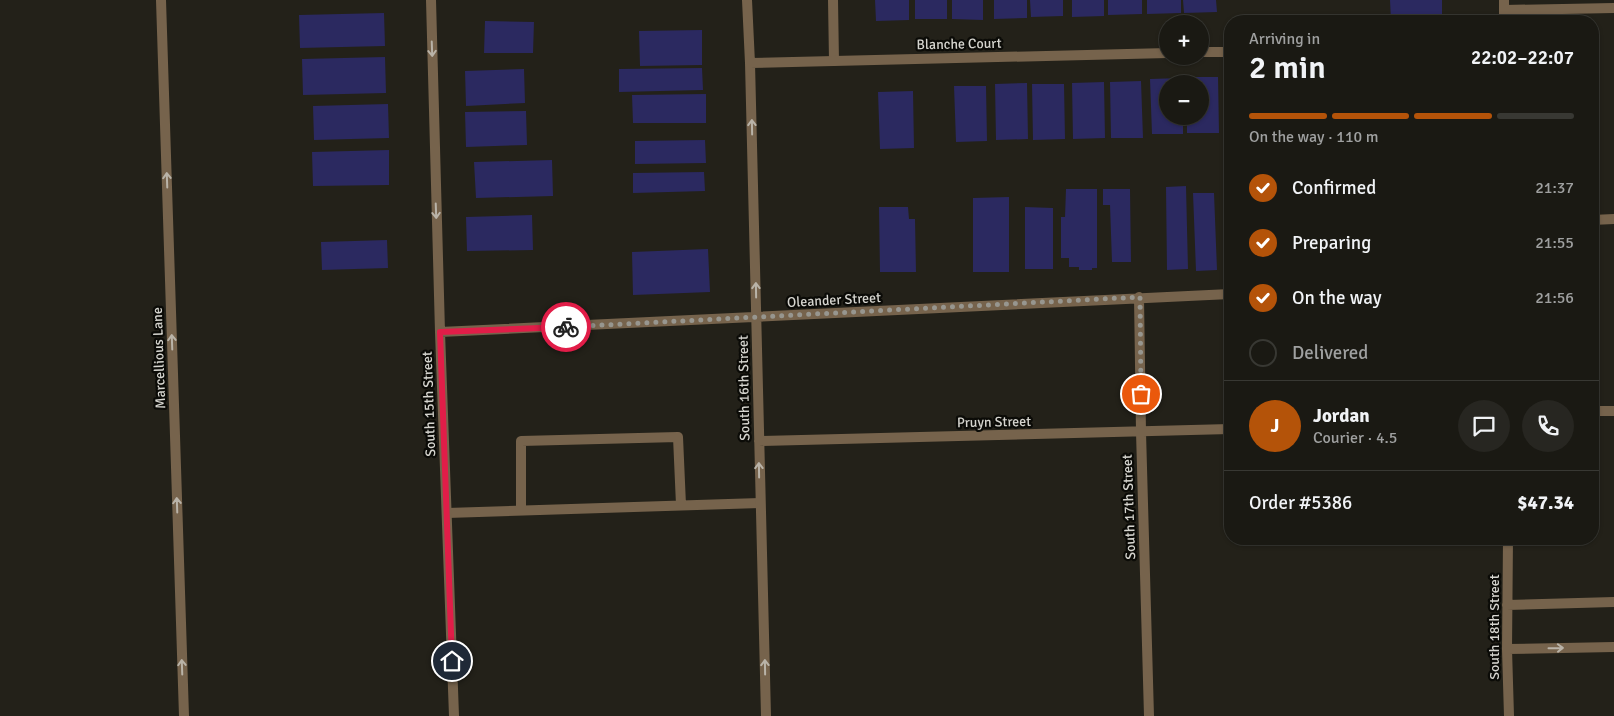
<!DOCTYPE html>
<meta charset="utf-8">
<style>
:root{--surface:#1a1913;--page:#272621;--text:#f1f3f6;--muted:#9fa0a0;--line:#383833;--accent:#b45309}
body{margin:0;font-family:Signika,sans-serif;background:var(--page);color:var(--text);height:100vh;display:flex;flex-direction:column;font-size:19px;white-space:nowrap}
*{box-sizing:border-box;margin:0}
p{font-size:16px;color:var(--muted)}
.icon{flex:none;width:28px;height:28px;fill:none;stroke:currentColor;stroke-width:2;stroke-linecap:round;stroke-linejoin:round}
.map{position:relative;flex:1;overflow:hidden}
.panel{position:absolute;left:1224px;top:15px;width:375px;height:530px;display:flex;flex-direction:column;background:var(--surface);border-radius:20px;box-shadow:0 1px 4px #0004,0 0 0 1px var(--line)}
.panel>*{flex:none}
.controls{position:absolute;left:1159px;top:15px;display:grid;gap:10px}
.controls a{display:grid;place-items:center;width:50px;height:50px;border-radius:50%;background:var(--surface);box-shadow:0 1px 4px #0004,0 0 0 1px var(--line);font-size:25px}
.pin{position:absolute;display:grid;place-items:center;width:42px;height:42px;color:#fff;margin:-21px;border:2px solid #fff;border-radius:50%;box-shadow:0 1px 5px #0007}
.courier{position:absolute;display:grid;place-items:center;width:50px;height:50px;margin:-25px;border:4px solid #e11d48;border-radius:50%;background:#fff;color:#222;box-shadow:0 1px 6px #0007}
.summary em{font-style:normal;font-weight:600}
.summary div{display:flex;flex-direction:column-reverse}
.summary{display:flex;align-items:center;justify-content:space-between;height:85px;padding:0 25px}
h1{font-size:32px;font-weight:600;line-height:38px}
.bar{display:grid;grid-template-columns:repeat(4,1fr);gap:8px 5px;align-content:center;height:60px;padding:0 25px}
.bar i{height:6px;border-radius:4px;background:var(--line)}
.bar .active{background:var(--accent)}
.bar p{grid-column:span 4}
.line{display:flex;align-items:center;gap:12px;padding:0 25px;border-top:1px solid var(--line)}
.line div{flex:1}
.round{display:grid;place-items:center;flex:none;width:52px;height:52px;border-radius:26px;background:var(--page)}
ol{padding:0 25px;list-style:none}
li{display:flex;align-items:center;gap:15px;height:55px}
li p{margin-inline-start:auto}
li .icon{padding:5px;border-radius:50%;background:var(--accent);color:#fff;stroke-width:4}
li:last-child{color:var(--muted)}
li i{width:28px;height:28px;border:2px solid var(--line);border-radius:50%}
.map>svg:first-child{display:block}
.building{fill:#2b2960}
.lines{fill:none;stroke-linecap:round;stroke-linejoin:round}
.service{stroke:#76634c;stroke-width:10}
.minor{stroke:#76634c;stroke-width:10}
.oneway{stroke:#b9b3a8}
.done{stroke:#97968f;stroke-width:5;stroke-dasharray:0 9}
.route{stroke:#e11d48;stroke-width:6}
.labels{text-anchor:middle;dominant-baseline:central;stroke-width:4.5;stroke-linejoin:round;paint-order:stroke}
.street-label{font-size:14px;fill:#d6d5cf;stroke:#0b0b07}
</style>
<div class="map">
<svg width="1614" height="716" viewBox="0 0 1614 716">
<rect width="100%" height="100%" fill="#232119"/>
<path class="building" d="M875,0H909V20L876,21Z
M915,0H947V19H915Z
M952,0H983V20L952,19Z
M994,0H1027V18L994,19Z
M1030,0H1063V16L1031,17Z
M1072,0H1104V16L1072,17Z
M1108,0H1142V14L1108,15Z
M1147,0H1181V13L1147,14Z
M1183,0H1216L1217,12L1184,13Z
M1390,0H1442V21H1391Z
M384,13L385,46L300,48L299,15Z
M485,21L534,22L533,53H484Z
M702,30V65L640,66L639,31Z
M385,57L386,93L303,95L302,59Z
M702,68L703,90L619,92V69Z
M524,69L525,103L466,106L465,71Z
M1186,77H1218L1219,133H1187V116H1200V84H1186Z
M1182,78V84H1168V116H1183V134H1152L1150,79Z
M1141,81L1143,138H1111L1110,82Z
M1104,82L1105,138L1073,139L1072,83Z
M1027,83L1028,139L996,140L995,84Z
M1032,84H1064L1065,139L1033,140Z
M954,86H986L987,141L956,142Z
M1226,90H1230V146H1227Z
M913,91L914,148L880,149L878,92Z
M706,94V123H633L632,95Z
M388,104L389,138L314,140L313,106Z
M526,111L527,145L466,147L465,112Z
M705,140L706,163L635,164V141Z
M389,150V185L313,186L312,152Z
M552,160L553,196L476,198L474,162Z
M704,172L705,191L633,193V173Z
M1186,186L1188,269L1167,270L1166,187Z
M1066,189H1097V268H1092V270H1079V267H1069V258H1061V217H1065Z
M1103,189H1130L1131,262H1112L1110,205H1103Z
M1193,193H1214L1217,270L1196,271Z
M1009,197V272H973V198Z
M1226,200H1230V264H1227Z
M879,207H908L909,219H915L916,272H880Z
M1025,207L1053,208V269H1025Z
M532,215L533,250L467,251L466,217Z
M387,240L388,268L322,270L321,242Z
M708,249L710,292L633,295L632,252Z"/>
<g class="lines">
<path class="service" d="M833,0L834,61
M1504,10L1614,8
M1592,411H1614
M521,510V441L678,437L681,505
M447,513L760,503"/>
<path class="minor" d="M161,0L184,716
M431,0L440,332L454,716
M747,0L750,63L766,716
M1504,0V21
M1200,52H1230
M750,63L1168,53
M1592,220L1614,219
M1139,297L1141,432L1149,716
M440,332L1230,294
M759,441L1230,429
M1508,539L1507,649L1509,716
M1507,605L1614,602
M1507,649L1614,647"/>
</g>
<defs><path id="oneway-shaft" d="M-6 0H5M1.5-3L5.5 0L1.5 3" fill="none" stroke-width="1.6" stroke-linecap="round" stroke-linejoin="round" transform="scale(1.25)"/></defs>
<g class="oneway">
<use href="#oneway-shaft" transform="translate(432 49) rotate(88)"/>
<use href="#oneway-shaft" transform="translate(752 127) rotate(-91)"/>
<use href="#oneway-shaft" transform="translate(167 180) rotate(-92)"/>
<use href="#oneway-shaft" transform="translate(436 211) rotate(88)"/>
<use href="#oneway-shaft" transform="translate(756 290) rotate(-91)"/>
<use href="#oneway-shaft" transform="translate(172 342) rotate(-92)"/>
<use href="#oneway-shaft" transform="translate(759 470) rotate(-91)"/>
<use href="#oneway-shaft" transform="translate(177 505) rotate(-92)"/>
<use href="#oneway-shaft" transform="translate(1556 648) rotate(-1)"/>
<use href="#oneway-shaft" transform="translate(182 667) rotate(-92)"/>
<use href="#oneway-shaft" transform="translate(765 667) rotate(-91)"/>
</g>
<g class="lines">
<path class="done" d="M566,327L1140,297L1141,394"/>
<path class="route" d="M452,661L440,332L566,327"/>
</g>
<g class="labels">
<g class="street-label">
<text transform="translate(959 44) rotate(-1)">Blanche Court</text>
<text transform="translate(834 300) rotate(-3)">Oleander Street</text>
<text transform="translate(159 358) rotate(-92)">Marcellious Lane</text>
<text transform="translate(744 388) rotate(-91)">South 16th Street</text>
<text transform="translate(429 404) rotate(-92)">South 15th Street</text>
<text transform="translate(994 422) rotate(-1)">Pruyn Street</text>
<text transform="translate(1129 507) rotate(-92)">South 17th Street</text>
<text transform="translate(1494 627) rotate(-90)">South 18th Street</text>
</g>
</g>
</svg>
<div class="controls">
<a>+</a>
<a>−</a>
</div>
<div class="pin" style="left:1141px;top:394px;background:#ea580c"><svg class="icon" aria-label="bag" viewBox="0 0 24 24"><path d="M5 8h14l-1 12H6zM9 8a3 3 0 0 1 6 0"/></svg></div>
<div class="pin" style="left:452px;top:661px;background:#1f2937"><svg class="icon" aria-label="home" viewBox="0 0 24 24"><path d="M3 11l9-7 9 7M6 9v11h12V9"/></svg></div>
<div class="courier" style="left:566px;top:327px"><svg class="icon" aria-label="bike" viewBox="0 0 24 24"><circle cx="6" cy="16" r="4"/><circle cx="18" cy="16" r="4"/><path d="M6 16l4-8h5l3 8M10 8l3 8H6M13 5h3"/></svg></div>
<section class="panel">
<div class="summary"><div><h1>2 min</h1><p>Arriving in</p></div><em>22:02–22:07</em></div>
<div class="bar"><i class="active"></i><i class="active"></i><i class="active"></i><i></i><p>On the way · 110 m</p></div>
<ol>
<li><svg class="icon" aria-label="check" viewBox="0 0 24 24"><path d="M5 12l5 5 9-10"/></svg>Confirmed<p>21:37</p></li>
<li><svg class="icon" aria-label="check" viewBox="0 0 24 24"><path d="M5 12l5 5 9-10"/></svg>Preparing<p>21:55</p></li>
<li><svg class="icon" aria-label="check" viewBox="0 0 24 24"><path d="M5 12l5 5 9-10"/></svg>On the way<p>21:56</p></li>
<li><i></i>Delivered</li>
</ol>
<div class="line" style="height:90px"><b class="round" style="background:var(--accent);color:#fff">J</b><div><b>Jordan</b><p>Courier · 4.5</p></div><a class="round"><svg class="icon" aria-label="chat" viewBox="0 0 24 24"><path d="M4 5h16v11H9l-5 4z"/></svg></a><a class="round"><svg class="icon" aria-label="phone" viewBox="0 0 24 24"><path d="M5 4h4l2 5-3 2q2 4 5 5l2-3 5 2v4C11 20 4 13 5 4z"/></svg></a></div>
<div class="line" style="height:65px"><div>Order #5386</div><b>$47.34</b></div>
</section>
</div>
